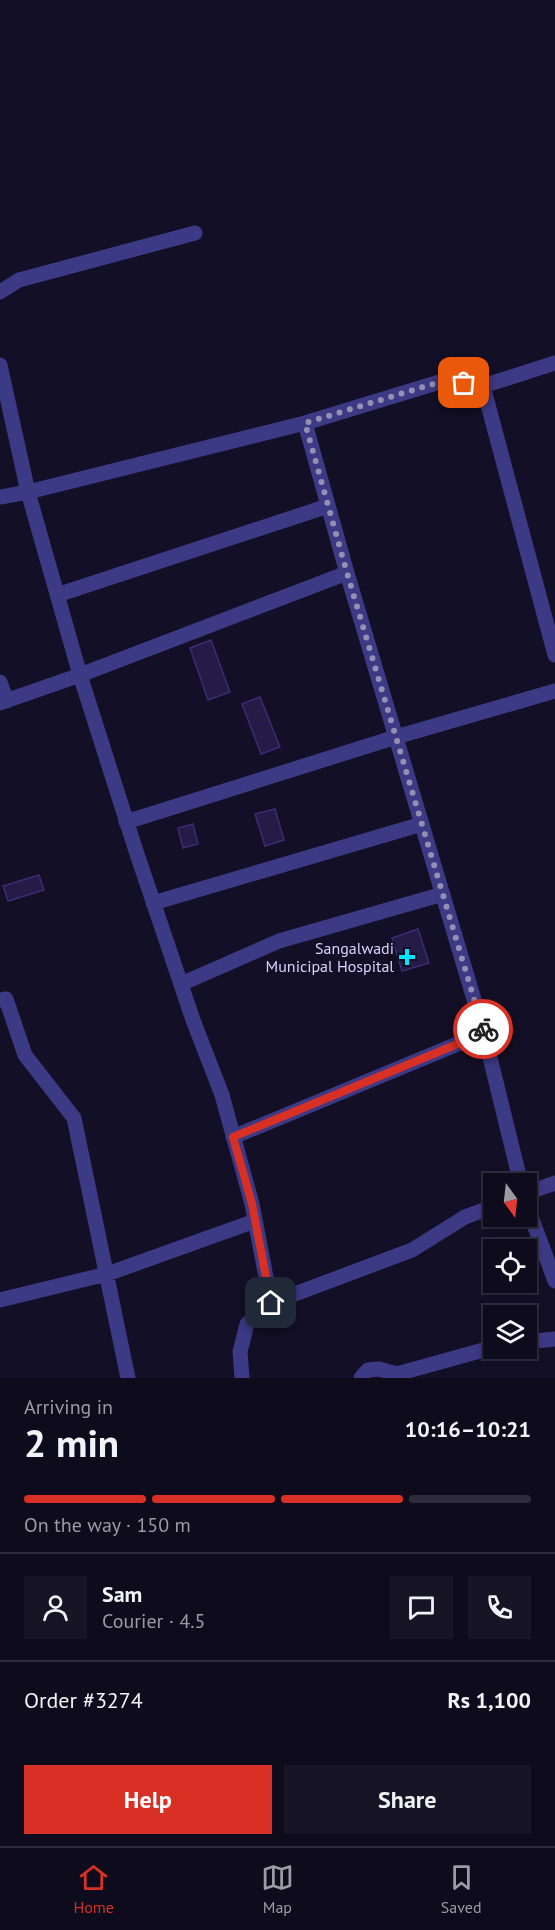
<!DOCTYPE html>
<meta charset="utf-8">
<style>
:root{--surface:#0e0b1c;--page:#171425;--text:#f1f3f6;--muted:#9b9ba3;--line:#2e2b3b;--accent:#d93025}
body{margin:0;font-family:"PT Sans",sans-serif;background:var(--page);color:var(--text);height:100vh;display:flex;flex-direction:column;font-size:22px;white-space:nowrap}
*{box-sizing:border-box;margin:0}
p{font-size:20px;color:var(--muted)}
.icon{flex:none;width:33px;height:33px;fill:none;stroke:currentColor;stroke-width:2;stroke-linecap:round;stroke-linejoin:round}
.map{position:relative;height:1378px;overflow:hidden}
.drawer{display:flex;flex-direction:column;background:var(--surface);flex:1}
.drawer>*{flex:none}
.needle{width:39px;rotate:165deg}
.tools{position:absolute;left:483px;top:1173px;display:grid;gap:12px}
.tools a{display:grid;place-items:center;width:54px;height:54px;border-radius:0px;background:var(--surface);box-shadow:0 3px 9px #0003,0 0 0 2px var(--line);font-size:30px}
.pin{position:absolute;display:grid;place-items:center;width:51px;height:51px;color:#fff;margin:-26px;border-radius:12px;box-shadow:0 3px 9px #0006}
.courier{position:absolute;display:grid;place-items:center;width:60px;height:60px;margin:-30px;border:4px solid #d93025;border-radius:50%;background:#fff;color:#222;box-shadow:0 2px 8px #0007}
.summary em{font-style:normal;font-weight:600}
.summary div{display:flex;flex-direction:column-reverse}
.summary{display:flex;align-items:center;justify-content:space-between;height:102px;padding:0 24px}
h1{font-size:39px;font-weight:600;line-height:45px}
.bar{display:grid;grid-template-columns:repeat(4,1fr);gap:9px 6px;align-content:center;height:72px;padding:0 24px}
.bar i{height:8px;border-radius:4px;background:var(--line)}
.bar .selected{background:var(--accent)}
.bar p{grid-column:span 4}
.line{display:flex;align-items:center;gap:15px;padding:0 24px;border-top:2px solid var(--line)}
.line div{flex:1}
.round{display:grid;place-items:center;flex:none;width:63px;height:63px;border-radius:0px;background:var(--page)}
.cta{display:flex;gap:12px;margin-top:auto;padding:12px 24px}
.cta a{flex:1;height:69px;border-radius:0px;background:var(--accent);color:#fff;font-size:24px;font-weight:600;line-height:69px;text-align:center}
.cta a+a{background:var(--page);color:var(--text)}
.tabs{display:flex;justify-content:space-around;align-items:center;height:84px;border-top:2px solid var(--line);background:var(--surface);font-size:16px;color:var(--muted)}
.tabs a{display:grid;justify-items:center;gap:3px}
.tabs .selected{color:var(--accent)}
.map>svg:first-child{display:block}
.building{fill:#241b47;stroke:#3b2d73;stroke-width:1.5}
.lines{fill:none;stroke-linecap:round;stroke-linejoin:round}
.street{stroke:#3d3a85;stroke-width:15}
.done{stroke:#948fb3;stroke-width:6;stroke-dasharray:0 10.8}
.route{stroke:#d93025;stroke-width:8}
.poi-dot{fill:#00e5ff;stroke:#130f26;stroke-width:2}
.labels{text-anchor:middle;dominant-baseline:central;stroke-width:4.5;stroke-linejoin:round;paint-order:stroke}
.poi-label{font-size:16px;fill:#d9d4ff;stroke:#130f26;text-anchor:end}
</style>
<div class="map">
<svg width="555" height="1378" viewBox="0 0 555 1378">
<rect width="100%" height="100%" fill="#130f26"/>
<path class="building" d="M211,640L230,692L208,700L190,648Z
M260,697L280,747L261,754L242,704Z
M275,809L284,840L265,846L255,814Z
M193,824L198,844L183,848L178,828Z
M39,875L44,890L8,901L3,886Z
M418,929L429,963L402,971L392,938Z"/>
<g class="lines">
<path class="street" d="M0,292L19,280L195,233
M0,365L28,492L80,675L136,851L193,1020L222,1095L252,1204L271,1303
M483,386L555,655
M0,497L28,492L305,423L446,380L483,386L555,363
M347,573L484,1033L521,1184
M57,595L328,506
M0,682L7,701
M0,703L80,675L347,573L305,423
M126,822L396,737L555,691
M153,903L422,824
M181,984L279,941L443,894
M0,1000L6,999L25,1055L74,1118L128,1378
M233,1137L484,1033
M526,1193L555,1183
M526,1203L555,1281
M0,1300L107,1274L255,1221
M526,1342L555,1339
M242,1378L240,1352L247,1324L271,1303L412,1250L465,1217L494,1206
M361,1378L368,1370L379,1369L397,1374L494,1347"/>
</g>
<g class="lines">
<path class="done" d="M464,383L446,380L305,423L347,573L483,1029"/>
<path class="route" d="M271,1303L252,1204L233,1137L484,1033L483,1029"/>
</g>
<path class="poi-dot" d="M404 948h6v6h6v6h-6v6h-6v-6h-6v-6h6z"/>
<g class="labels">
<g class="poi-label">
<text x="394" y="948">Sangalwadi<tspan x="394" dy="18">Municipal Hospital</tspan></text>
</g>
</g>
</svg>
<div class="tools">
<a><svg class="needle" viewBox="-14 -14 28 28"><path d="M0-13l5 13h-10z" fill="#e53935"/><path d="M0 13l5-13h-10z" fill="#9b9ba3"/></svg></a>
<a><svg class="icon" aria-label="locate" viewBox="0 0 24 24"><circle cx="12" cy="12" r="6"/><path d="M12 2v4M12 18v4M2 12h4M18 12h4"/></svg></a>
<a><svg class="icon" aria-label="layers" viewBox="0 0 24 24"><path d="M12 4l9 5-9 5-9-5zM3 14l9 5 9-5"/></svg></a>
</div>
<div class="pin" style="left:464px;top:383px;background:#ea580c"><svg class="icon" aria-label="bag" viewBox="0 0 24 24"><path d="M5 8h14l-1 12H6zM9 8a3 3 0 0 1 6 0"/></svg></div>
<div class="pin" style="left:271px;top:1303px;background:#1f2937"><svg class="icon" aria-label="home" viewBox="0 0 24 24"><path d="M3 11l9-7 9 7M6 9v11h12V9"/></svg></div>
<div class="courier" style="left:483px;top:1029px"><svg class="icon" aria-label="bike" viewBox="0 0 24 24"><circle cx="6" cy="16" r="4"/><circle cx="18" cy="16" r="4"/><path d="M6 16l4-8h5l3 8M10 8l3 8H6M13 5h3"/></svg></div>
</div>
<section class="drawer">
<div class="summary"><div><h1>2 min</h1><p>Arriving in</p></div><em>10:16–10:21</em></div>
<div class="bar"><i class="selected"></i><i class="selected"></i><i class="selected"></i><i></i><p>On the way · 150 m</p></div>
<div class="line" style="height:108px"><a class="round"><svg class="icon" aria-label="person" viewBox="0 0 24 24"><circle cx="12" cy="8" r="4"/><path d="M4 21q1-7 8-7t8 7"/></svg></a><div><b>Sam</b><p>Courier · 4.5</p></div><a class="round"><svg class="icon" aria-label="chat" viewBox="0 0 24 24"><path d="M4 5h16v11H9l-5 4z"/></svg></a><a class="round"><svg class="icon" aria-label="phone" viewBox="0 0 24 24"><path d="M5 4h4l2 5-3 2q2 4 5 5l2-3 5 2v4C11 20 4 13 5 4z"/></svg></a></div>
<div class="line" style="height:78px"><div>Order #3274</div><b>Rs 1,100</b></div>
<div class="cta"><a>Help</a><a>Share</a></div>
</section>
<nav class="tabs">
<a class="selected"><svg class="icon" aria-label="home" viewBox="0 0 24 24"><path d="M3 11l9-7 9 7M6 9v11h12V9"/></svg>Home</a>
<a><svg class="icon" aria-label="map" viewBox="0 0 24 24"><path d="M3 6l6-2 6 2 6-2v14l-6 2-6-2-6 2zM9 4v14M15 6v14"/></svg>Map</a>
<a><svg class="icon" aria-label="saved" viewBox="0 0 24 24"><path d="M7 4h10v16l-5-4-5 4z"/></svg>Saved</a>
</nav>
